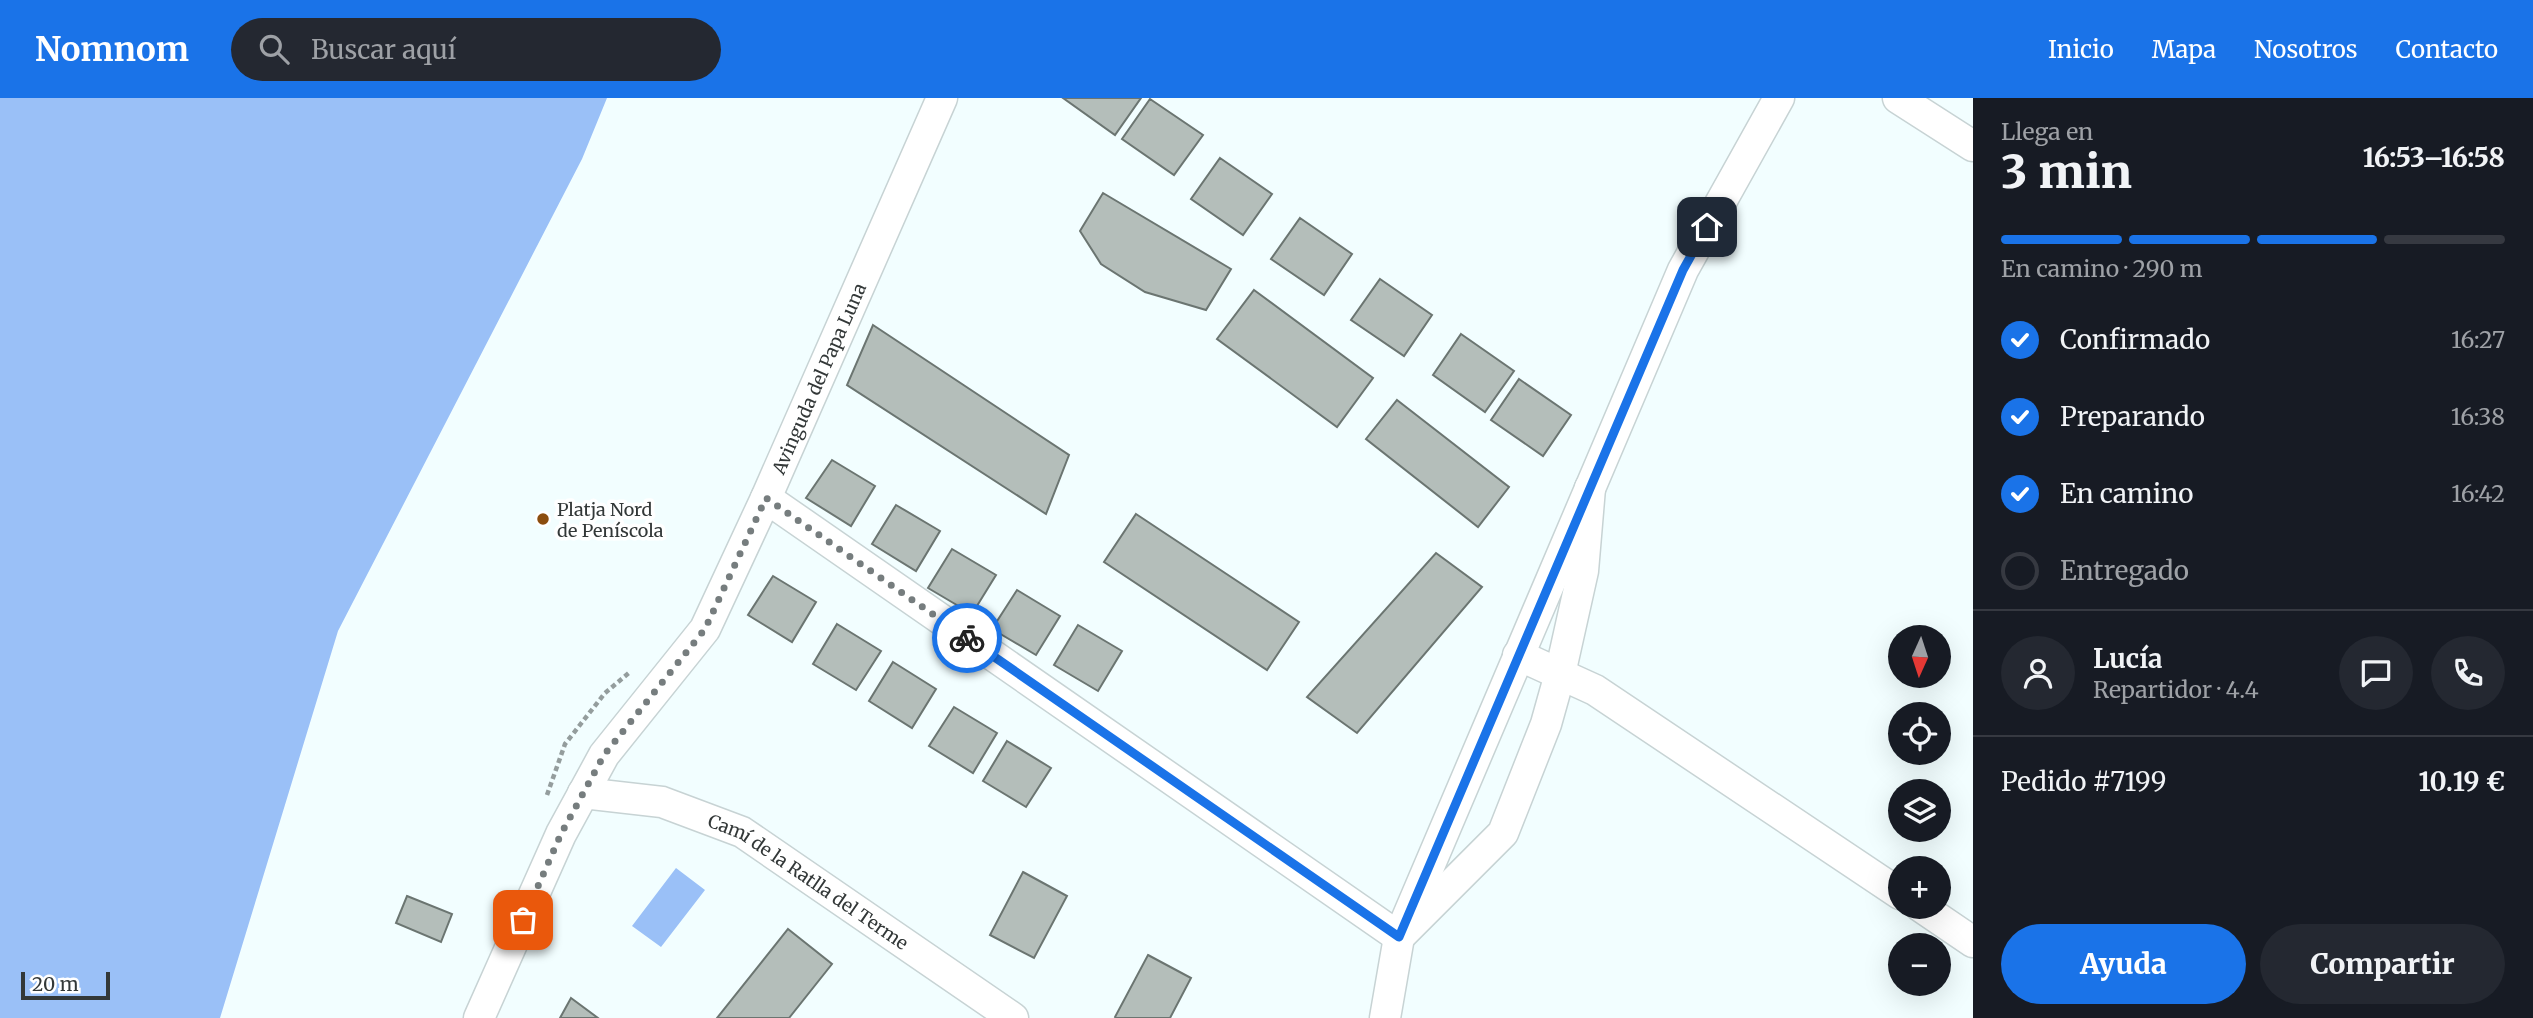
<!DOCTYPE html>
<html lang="es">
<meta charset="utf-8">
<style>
:root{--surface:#171b24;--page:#242831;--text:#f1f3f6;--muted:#9ea1a6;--line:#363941;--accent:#1a73e8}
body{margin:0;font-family:Merriweather,serif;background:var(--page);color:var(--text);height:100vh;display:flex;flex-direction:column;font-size:26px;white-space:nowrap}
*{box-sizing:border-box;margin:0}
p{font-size:23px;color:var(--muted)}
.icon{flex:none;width:38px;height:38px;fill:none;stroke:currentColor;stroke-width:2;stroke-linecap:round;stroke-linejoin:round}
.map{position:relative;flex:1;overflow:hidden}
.details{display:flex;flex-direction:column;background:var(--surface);width:560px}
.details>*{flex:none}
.needle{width:46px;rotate:183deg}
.buttons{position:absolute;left:1888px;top:527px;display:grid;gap:14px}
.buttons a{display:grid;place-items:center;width:63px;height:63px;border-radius:50%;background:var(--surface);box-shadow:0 7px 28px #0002;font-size:35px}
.scale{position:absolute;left:21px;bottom:18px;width:89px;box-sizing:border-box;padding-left:7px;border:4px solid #333838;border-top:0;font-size:19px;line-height:24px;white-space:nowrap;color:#333838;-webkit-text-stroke:5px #fff;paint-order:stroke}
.pin{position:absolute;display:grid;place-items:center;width:60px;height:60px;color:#fff;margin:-30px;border-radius:14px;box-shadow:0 4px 10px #0006}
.courier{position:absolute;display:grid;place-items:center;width:70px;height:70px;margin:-35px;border:5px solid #1a73e8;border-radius:50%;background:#fff;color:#222;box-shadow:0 2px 9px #0007}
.overview em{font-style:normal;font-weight:800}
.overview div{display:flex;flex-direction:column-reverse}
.overview{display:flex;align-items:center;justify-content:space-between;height:119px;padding:0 28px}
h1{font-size:46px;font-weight:800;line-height:52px}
.bar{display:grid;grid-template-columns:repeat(4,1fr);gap:10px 7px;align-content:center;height:84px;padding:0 28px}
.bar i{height:9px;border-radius:5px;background:var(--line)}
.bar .active{background:var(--accent)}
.bar p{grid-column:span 4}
.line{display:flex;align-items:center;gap:18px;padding:0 28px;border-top:2px solid var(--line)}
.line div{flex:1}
.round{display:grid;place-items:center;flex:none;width:74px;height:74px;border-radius:37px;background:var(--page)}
ol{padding:0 28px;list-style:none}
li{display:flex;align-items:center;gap:21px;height:77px}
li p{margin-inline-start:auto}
li .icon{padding:7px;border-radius:50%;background:var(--accent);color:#fff;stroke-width:4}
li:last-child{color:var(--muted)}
li i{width:38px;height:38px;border:4px solid var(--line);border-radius:50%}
.button{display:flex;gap:14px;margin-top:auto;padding:14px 28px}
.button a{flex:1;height:80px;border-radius:42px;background:var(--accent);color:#fff;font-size:28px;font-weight:800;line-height:80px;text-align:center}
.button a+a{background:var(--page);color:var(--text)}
header{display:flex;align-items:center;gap:42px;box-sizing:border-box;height:98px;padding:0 35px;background:var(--accent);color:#fff}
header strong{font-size:33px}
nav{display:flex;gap:38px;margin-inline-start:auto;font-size:24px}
.search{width:490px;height:63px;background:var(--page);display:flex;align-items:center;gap:18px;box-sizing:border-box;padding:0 24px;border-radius:38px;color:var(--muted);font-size:26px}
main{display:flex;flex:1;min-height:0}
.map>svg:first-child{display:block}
.water{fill:#9ac0f7}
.building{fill:#b4beba;stroke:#6b7571;stroke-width:2}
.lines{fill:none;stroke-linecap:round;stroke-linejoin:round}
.minor-casing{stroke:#c7d3d4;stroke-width:33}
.path{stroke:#949d9d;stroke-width:4.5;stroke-dasharray:5 3.5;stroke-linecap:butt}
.minor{stroke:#fff;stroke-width:30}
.done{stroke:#767d7e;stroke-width:7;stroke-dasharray:0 12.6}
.route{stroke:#1a73e8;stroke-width:9}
.poi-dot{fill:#8b4d0e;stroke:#fff;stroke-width:2.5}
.labels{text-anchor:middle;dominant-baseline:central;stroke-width:7;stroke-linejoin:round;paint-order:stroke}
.street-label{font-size:18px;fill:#333838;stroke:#fff}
.poi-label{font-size:18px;fill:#333838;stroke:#fff;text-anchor:start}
</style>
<header>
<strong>Nomnom</strong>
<div class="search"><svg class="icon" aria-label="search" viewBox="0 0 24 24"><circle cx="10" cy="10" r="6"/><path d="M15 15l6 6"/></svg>Buscar aquí</div>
<nav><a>Inicio</a><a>Mapa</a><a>Nosotros</a><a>Contacto</a></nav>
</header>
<main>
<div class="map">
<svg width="1973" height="920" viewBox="0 0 1973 920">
<rect width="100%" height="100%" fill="#f2feff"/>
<path class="water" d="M0,0H607L582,61L338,533L220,920H0Z
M676,770L705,792L661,849L632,828Z"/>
<path class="building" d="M1063,0H1141L1115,37Z
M1150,1L1203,37L1174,77L1122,41Z
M1220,60L1272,96L1243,137L1191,101Z
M1103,95L1231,171L1206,212L1145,194L1101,166L1080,133Z
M1300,120L1352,156L1324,197L1271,161Z
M1380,181L1432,217L1404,258L1351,222Z
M1254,192L1373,280L1337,329L1217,241Z
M873,227L1069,357L1046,416L847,287Z
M1461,236L1514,273L1485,314L1433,277Z
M1519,281L1571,317L1543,358L1491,322Z
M1397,302L1509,389L1478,429L1366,341Z
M832,362L875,388L851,428L806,400Z
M896,407L940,433L916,473L872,446Z
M1136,416L1299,524L1267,572L1104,464Z
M952,451L996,477L972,516L928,490Z
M1436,455L1482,489L1357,635L1307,599Z
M773,478L816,504L792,544L748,517Z
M1017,492L1060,518L1036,557L992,531Z
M837,526L881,553L856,592L813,566Z
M1078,527L1122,553L1098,593L1054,567Z
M893,564L936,591L912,630L869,603Z
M954,609L997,635L973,675L929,648Z
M1007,643L1051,670L1026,709L983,683Z
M1023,774L1067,798L1034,860L990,837Z
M407,798L452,816L441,844L396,825Z
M788,831L832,866L789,920H717Z
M1148,857L1191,880L1170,920H1116L1115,919Z
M571,900L598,920H560Z"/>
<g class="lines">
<defs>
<g id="minor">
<path d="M1898,0L1973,48"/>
<path d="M766,400L1399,839L1503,735L1546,626L1560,576L1583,473L1590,390"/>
<path d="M1518,557L1595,592L1900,796"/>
<path id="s1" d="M583,695L662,704L742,734L1013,920"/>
<path d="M1920,808L1973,844"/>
<path id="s2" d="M479,920L561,736L604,657L705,531L766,400L942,0"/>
<path d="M1385,920L1399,839L1683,172L1779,0"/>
</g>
</defs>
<use href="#minor" class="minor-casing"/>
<path class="path" d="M547,697L565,646L605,595L630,574"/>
<use href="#minor" class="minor"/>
</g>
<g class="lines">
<path class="done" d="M523,822L561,736L604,657L705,531L766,400L967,540"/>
<path class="route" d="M967,540L1399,839L1683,172L1707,129"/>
</g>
<circle class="poi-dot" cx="543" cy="421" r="7"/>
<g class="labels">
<g class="street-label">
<text stroke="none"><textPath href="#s2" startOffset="728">Avinguda del Papa Luna</textPath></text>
<text stroke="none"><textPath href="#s1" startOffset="247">Camí de la Ratlla del Terme</textPath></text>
</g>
<g class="poi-label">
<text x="557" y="411">Platja Nord<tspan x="557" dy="21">de Peníscola</tspan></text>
</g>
</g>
</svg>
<div class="buttons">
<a><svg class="needle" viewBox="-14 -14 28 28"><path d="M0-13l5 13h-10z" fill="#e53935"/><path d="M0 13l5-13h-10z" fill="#9ea1a6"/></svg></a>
<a><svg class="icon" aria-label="locate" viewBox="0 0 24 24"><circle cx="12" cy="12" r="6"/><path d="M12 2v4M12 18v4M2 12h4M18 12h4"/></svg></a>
<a><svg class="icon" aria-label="layers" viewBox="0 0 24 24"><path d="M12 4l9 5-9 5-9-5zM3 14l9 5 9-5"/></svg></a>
<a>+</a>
<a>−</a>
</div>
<div class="scale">20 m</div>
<div class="pin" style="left:523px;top:822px;background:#ea580c"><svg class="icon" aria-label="bag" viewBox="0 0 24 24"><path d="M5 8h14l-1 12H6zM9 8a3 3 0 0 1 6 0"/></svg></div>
<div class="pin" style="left:1707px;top:129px;background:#1f2937"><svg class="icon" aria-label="home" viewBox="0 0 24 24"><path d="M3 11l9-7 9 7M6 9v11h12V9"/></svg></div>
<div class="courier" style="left:967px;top:540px"><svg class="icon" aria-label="bike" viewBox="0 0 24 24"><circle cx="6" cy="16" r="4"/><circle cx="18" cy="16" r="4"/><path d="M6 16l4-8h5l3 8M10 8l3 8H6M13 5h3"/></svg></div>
</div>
<section class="details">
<div class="overview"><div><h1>3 min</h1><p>Llega en</p></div><em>16:53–16:58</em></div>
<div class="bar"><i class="active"></i><i class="active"></i><i class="active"></i><i></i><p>En camino · 290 m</p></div>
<ol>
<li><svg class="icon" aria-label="check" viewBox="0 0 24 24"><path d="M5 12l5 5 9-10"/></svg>Confirmado<p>16:27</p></li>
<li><svg class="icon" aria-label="check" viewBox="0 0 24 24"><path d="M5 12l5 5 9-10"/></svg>Preparando<p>16:38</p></li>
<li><svg class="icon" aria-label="check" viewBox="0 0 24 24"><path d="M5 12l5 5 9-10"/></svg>En camino<p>16:42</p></li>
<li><i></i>Entregado</li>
</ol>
<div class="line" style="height:126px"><a class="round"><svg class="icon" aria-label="person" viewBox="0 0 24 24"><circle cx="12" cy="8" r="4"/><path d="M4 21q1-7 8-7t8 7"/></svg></a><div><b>Lucía</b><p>Repartidor · 4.4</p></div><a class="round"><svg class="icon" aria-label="chat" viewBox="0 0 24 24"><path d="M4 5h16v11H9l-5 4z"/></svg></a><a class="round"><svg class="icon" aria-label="phone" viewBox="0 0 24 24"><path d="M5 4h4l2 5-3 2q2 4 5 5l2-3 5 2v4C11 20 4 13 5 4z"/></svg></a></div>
<div class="line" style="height:91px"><div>Pedido #7199</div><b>10.19 €</b></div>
<div class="button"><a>Ayuda</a><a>Compartir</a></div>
</section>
</main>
